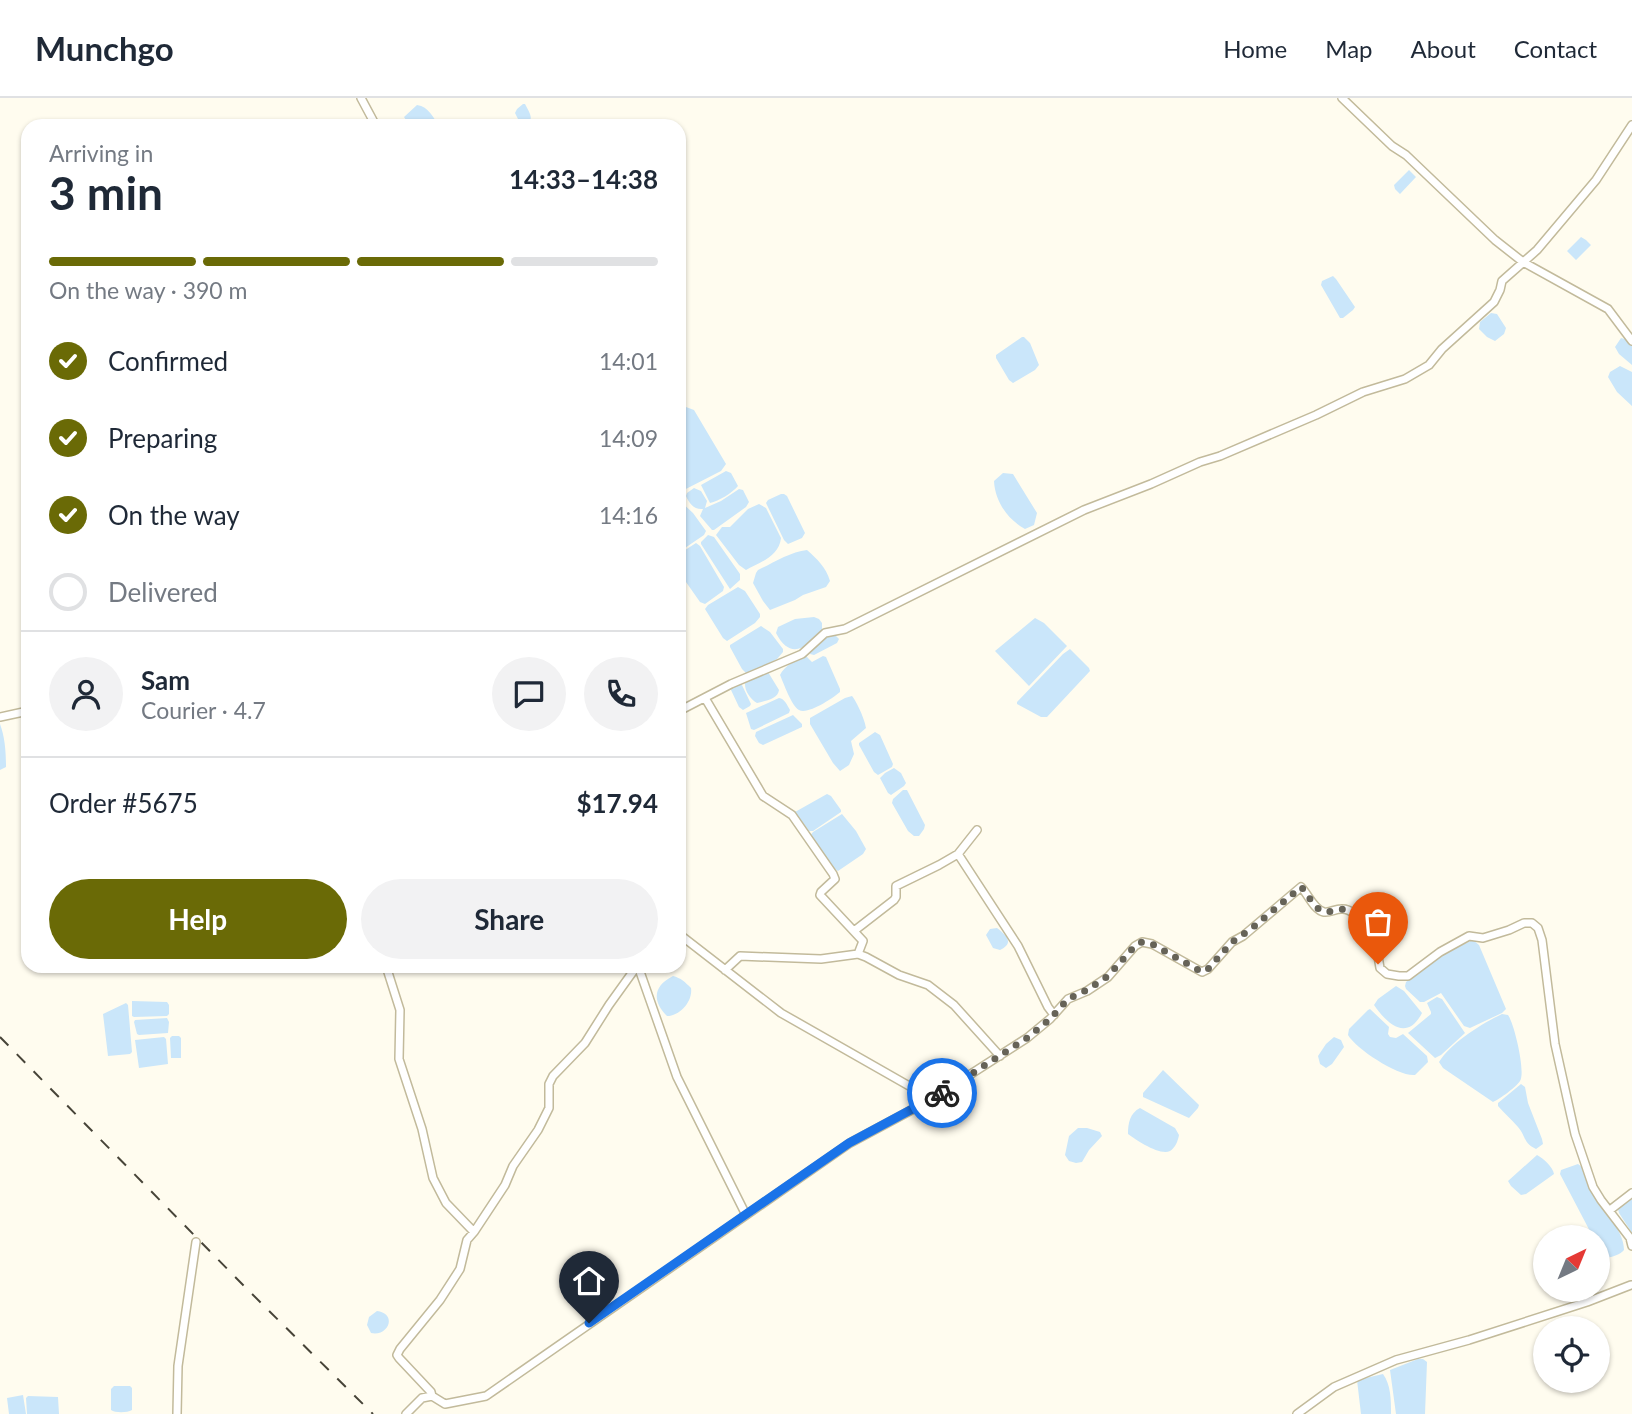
<!DOCTYPE html>
<meta charset="utf-8">
<style>
:root{--surface:#fff;--page:#f2f2f3;--text:#1f2937;--muted:#747a83;--line:#e0e1e3;--accent:#6a6a06}
body{margin:0;font-family:Lato,sans-serif;background:var(--page);color:var(--text);height:100vh;display:flex;flex-direction:column;font-size:26px;white-space:nowrap}
*{box-sizing:border-box;margin:0}
p{font-size:23px;color:var(--muted)}
.icon{flex:none;width:38px;height:38px;fill:none;stroke:currentColor;stroke-width:2;stroke-linecap:round;stroke-linejoin:round}
.map{position:relative;flex:1;overflow:hidden}
.details{position:absolute;left:21px;top:21px;width:665px;height:854px;display:flex;flex-direction:column;background:var(--surface);border-radius:21px;box-shadow:0 2px 5px #0004}
.details>*{flex:none}
.needle{width:46px;rotate:43deg}
.tools{position:absolute;left:1533px;top:1127px;display:grid;gap:14px}
.tools a{display:grid;place-items:center;width:77px;height:77px;border-radius:50%;background:var(--surface);box-shadow:0 2px 5px #0004;font-size:35px}
.pin{position:absolute;display:grid;place-items:center;width:60px;height:60px;color:#fff;margin:-72px -30px;border-radius:50% 50% 50% 0;rotate:-45deg;box-shadow:0 0 7px #0007}
.pin .icon{rotate:45deg}
.courier{position:absolute;display:grid;place-items:center;width:70px;height:70px;margin:-35px;border:5px solid #1a73e8;border-radius:50%;background:#fff;color:#222;box-shadow:0 2px 9px #0007}
.head em{font-style:normal;font-weight:700}
.head div{display:flex;flex-direction:column-reverse}
.head{display:flex;align-items:center;justify-content:space-between;height:119px;padding:0 28px}
h1{font-size:46px;font-weight:700;line-height:52px}
.bar{display:grid;grid-template-columns:repeat(4,1fr);gap:10px 7px;align-content:center;height:84px;padding:0 28px}
.bar i{height:9px;border-radius:5px;background:var(--line)}
.bar .current{background:var(--accent)}
.bar p{grid-column:span 4}
.line{display:flex;align-items:center;gap:18px;padding:0 28px;border-top:2px solid var(--line)}
.line div{flex:1}
.round{display:grid;place-items:center;flex:none;width:74px;height:74px;border-radius:37px;background:var(--page)}
ol{padding:0 28px;list-style:none}
li{display:flex;align-items:center;gap:21px;height:77px}
li p{margin-inline-start:auto}
li .icon{padding:7px;border-radius:50%;background:var(--accent);color:#fff;stroke-width:4}
li:last-child{color:var(--muted)}
li i{width:38px;height:38px;border:4px solid var(--line);border-radius:50%}
.cta{display:flex;gap:14px;margin-top:auto;padding:14px 28px}
.cta a{flex:1;height:80px;border-radius:42px;background:var(--accent);color:#fff;font-size:28px;font-weight:700;line-height:80px;text-align:center}
.cta a+a{background:var(--page);color:var(--text)}
header{display:flex;align-items:center;gap:42px;box-sizing:border-box;height:98px;padding:0 35px;background:var(--surface);border-bottom:2px solid var(--line)}
header strong{font-size:33px}
nav{display:flex;gap:38px;margin-inline-start:auto;font-size:24px}
.map>svg:first-child{display:block}
.water{fill:#cae6fa}
.lines{fill:none;stroke-linecap:round;stroke-linejoin:round}
.minor-casing{stroke:#c2ba9b;stroke-width:10}
.minor{stroke:#fff;stroke-width:7}
.rail{stroke:#474438;stroke-width:2;stroke-dasharray:12 12;stroke-linecap:butt}
.done{stroke:#666358;stroke-width:7;stroke-dasharray:0 12.6}
.route{stroke:#1a73e8;stroke-width:9}
</style>
<header>
<strong>Munchgo</strong>
<nav><a>Home</a><a>Map</a><a>About</a><a>Contact</a></nav>
</header>
<div class="map">
<svg width="1632" height="1316" viewBox="0 0 1632 1316">
<rect width="100%" height="100%" fill="#fffcef"/>
<path class="water" d="M523,6H525C530,16 535,21 525,28L521,27L515,15L517,11Z
M417,7C429,9 433,19 439,28H410L404,19Z
M1409,72L1416,79L1400,96L1395,91L1394,87Z
M1581,139L1586,142L1591,147L1576,162L1567,153Z
M1333,178L1336,181L1355,209L1353,212L1343,220H1340L1321,187L1322,183Z
M1491,215L1497,216L1506,230L1504,236L1495,243L1487,239L1479,231L1480,224Z
M1022,239H1024L1030,245L1039,267L1035,272L1013,285L1009,282L996,260V257Z
M1621,240L1628,242L1632,246V267L1619,256L1615,249Z
M1620,268L1632,274V314V308L1617,294L1608,279L1610,274Z
M686,309L694,312L726,366L721,373L680,394H679V313Z
M726,373L731,375L738,388C732,395 719,403 710,405L701,387Z
M1003,375L1013,376L1037,415L1034,427L1025,431C1007,421 995,403 994,383Z
M694,390L701,393L707,403L705,410L721,403L739,391L743,392L749,404L746,409L714,432H712L700,418L703,411C694,412 689,405 686,398L687,395Z
M781,396H784L787,398L805,435L802,440L788,446L784,442L766,405L768,402Z
M679,402L693,415L706,433L704,437L679,454Z
M759,406L766,410L781,440C779,458 761,464 746,472L739,467L716,437L722,429H730L748,411Z
M708,437L714,439L740,476V482L730,491L701,446V444Z
M696,445L700,448L724,489L723,493L705,506L700,504L679,474V456Z
M807,452C817,461 826,469 830,483L826,489L803,497L795,502L770,512L763,503L753,485L756,475L758,472C773,465 790,454 807,452Z
M738,489L745,493L760,516V519L755,525L727,543L723,540L705,511L708,507Z
M814,519L819,521L822,525V532C806,551 790,562 776,535L778,529L795,521Z
M1035,520L1044,525L1067,548L1029,588L995,553Z
M761,528L770,534L783,551V554L777,561L751,575L747,576L742,571L730,549V547Z
M830,537H835L839,541L837,545L814,557L810,556L811,553L824,540Z
M1070,551L1089,570L1090,573L1047,619H1041L1017,606V604L1063,556Z
M806,558L812,564L823,558L826,559L840,591V594C833,600 808,617 799,612C791,607 784,586 780,577C784,568 797,561 806,558Z
M768,574L779,592C778,601 765,603 757,605C750,601 744,592 745,584Z
M741,585L751,606L750,608L743,612L739,609L731,592L732,589Z
M852,598C857,604 865,622 866,630L851,643L854,656L849,667L840,673L833,665L810,626V620L845,600Z
M779,600C785,601 787,607 790,612L789,615L754,632L751,631L746,615Z
M793,617L802,626V629L763,647L759,645L755,638L756,634Z
M0,626C5,639 6,655 6,669L0,672Z
M875,634L880,637L893,666L892,669L878,677L874,674L859,647V645Z
M894,670L901,675L906,685L904,688L891,697L888,695L880,680L885,675Z
M903,692H907L925,727L924,731L919,738H914L908,733L892,705L893,701Z
M827,696L831,698L841,712V714L813,733H809L795,714Z
M842,716L856,733L866,751L863,756L838,773L834,770L810,738L813,734Z
M997,830C1006,837 1015,845 1000,852L993,850L986,837L990,831Z
M1473,842L1479,847L1506,911L1502,915L1470,930L1464,928L1441,895L1424,904H1420L1406,891L1405,888L1406,884L1445,855Z
M673,878C681,880 685,884 691,890C693,903 680,918 667,918C652,903 653,888 673,878Z
M1396,888L1404,893L1422,915C1407,944 1387,926 1374,907L1378,901Z
M1437,899L1442,901L1465,935L1441,957L1435,960L1408,935L1431,916V914L1427,905Z
M132,903L167,904L169,907V916L167,918L134,919L132,918Z
M126,905L128,907L132,954L130,956L108,958L103,916Z
M1370,911L1389,929L1388,936L1390,939L1396,940L1403,936L1427,958L1428,964L1415,977C1399,979 1356,951 1348,937L1349,931L1368,912Z
M1502,916L1508,917C1514,925 1526,974 1520,983C1516,989 1500,1001 1493,1004L1443,970L1439,964C1451,945 1481,926 1502,916Z
M167,920L169,924L168,935L139,937L137,936L134,924L135,922Z
M172,938H179L181,940V960H171L170,940Z
M164,939L166,941L168,966L139,970L135,942Z
M1334,939L1341,942L1344,949L1332,966L1326,970L1320,966L1318,958L1326,946Z
M1163,972L1199,1007L1198,1010L1189,1020L1143,999V995Z
M1521,986L1525,989L1528,1005L1542,1041L1543,1046L1536,1051C1523,1045 1526,1038 1518,1029C1512,1022 1504,1015 1498,1008V1005Z
M1140,1010L1175,1030L1179,1037C1178,1043 1175,1050 1170,1053C1160,1058 1136,1042 1128,1036C1128,1025 1130,1015 1140,1010Z
M1078,1030H1087L1100,1034L1102,1038L1089,1052L1082,1064L1076,1065L1069,1063L1065,1057L1069,1038Z
M1537,1057C1543,1060 1553,1069 1554,1076L1526,1096L1521,1097L1511,1088L1508,1083Z
M1578,1066L1582,1069C1585,1077 1587,1087 1592,1095C1602,1112 1624,1131 1624,1152C1620,1157 1608,1161 1603,1159L1598,1149V1139H1593L1560,1076L1561,1072Z
M1632,1101V1135L1619,1115L1618,1111L1621,1107Z
M377,1213C398,1216 388,1239 371,1235L367,1227L369,1219Z
M1418,1261H1423L1427,1264L1425,1316H1396L1390,1272Z
M1383,1276C1391,1287 1391,1302 1391,1316H1361L1357,1282Z
M114,1288H130L132,1290V1312C127,1315 115,1315 111,1312V1291Z
M23,1297L26,1316H9L7,1300Z
M28,1298L58,1299L59,1316H27L26,1300Z"/>
<g class="lines">
<defs>
<path id="minor" d="M361,0L376,28
M1342,0L1392,48L1406,57L1495,142L1523,164L1608,211L1632,243
M705,600L763,698L792,717L833,776L835,781L821,794L820,797L863,843L858,856
M679,613L731,586L802,556L825,535L845,531L1084,412L1151,386L1200,364L1220,358L1316,317L1363,294L1405,281L1429,267L1442,251L1494,204L1500,192L1502,183L1537,152L1596,82L1632,27
M0,619L28,613
M958,756L1018,848L1048,909L1054,917
M854,833L894,802L896,799V788L939,767L958,756L977,732
M679,836L781,915L932,1001
M386,868L400,912L399,961L422,1031L433,1080L446,1105L474,1134
M638,868L677,979L746,1117
M725,872L740,858L821,861L858,856L866,859L899,877L928,887L954,907L1000,958
M1610,1112L1632,1095
M432,1298L431,1294L399,1260L397,1257L400,1251L440,1202L460,1171L467,1142L474,1134L505,1087L513,1068L538,1032L549,1010V986L553,978L585,945L609,907L637,868
M177,1316L178,1268L196,1144
M406,1316L422,1300L432,1298L445,1306L486,1298L850,1045L932,1001L1027,940L1050,921L1068,901L1087,893L1108,879L1135,848L1142,844L1152,846L1202,874L1208,871L1232,844L1243,838L1301,789C1308,796 1314,812 1324,814C1330,815 1335,811 1341,811C1353,810 1361,823 1368,831L1367,842L1378,858L1380,870L1387,876L1399,878H1408L1440,854L1469,838L1483,840L1509,832L1524,825H1532L1538,830L1542,842L1555,946L1575,1036L1593,1089L1601,1102L1630,1140L1632,1148
M1297,1316L1334,1289L1396,1262L1469,1242L1587,1204L1631,1187"/>
</defs>
<use href="#minor" class="minor-casing"/>
<use href="#minor" class="minor"/>
<path class="rail" d="M0,939L244,1188L373,1316"/>
</g>
<g class="lines">
<path class="done" d="M942,995L1027,940L1050,921L1068,901L1087,892L1108,878L1135,848L1142,844L1152,846L1202,874L1208,871L1232,844L1251,831L1301,789C1308,795 1311,806 1319,811C1328,818 1337,809 1347,812C1356,815 1362,824 1367,831V842L1377,855L1378,866"/>
<path class="route" d="M589,1225L849,1045L942,995"/>
</g>
</svg>
<div class="tools">
<a><svg class="needle" viewBox="-14 -14 28 28"><path d="M0-13l5 13h-10z" fill="#e53935"/><path d="M0 13l5-13h-10z" fill="#747a83"/></svg></a>
<a><svg class="icon" aria-label="locate" viewBox="0 0 24 24"><circle cx="12" cy="12" r="6"/><path d="M12 2v4M12 18v4M2 12h4M18 12h4"/></svg></a>
</div>
<div class="pin" style="left:1378px;top:866px;background:#ea580c"><svg class="icon" aria-label="bag" viewBox="0 0 24 24"><path d="M5 8h14l-1 12H6zM9 8a3 3 0 0 1 6 0"/></svg></div>
<div class="pin" style="left:589px;top:1225px;background:#1f2937"><svg class="icon" aria-label="home" viewBox="0 0 24 24"><path d="M3 11l9-7 9 7M6 9v11h12V9"/></svg></div>
<div class="courier" style="left:942px;top:995px"><svg class="icon" aria-label="bike" viewBox="0 0 24 24"><circle cx="6" cy="16" r="4"/><circle cx="18" cy="16" r="4"/><path d="M6 16l4-8h5l3 8M10 8l3 8H6M13 5h3"/></svg></div>
<section class="details">
<div class="head"><div><h1>3 min</h1><p>Arriving in</p></div><em>14:33–14:38</em></div>
<div class="bar"><i class="current"></i><i class="current"></i><i class="current"></i><i></i><p>On the way · 390 m</p></div>
<ol>
<li><svg class="icon" aria-label="check" viewBox="0 0 24 24"><path d="M5 12l5 5 9-10"/></svg>Confirmed<p>14:01</p></li>
<li><svg class="icon" aria-label="check" viewBox="0 0 24 24"><path d="M5 12l5 5 9-10"/></svg>Preparing<p>14:09</p></li>
<li><svg class="icon" aria-label="check" viewBox="0 0 24 24"><path d="M5 12l5 5 9-10"/></svg>On the way<p>14:16</p></li>
<li><i></i>Delivered</li>
</ol>
<div class="line" style="height:126px"><a class="round"><svg class="icon" aria-label="person" viewBox="0 0 24 24"><circle cx="12" cy="8" r="4"/><path d="M4 21q1-7 8-7t8 7"/></svg></a><div><b>Sam</b><p>Courier · 4.7</p></div><a class="round"><svg class="icon" aria-label="chat" viewBox="0 0 24 24"><path d="M4 5h16v11H9l-5 4z"/></svg></a><a class="round"><svg class="icon" aria-label="phone" viewBox="0 0 24 24"><path d="M5 4h4l2 5-3 2q2 4 5 5l2-3 5 2v4C11 20 4 13 5 4z"/></svg></a></div>
<div class="line" style="height:91px"><div>Order #5675</div><b>$17.94</b></div>
<div class="cta"><a>Help</a><a>Share</a></div>
</section>
</div>
